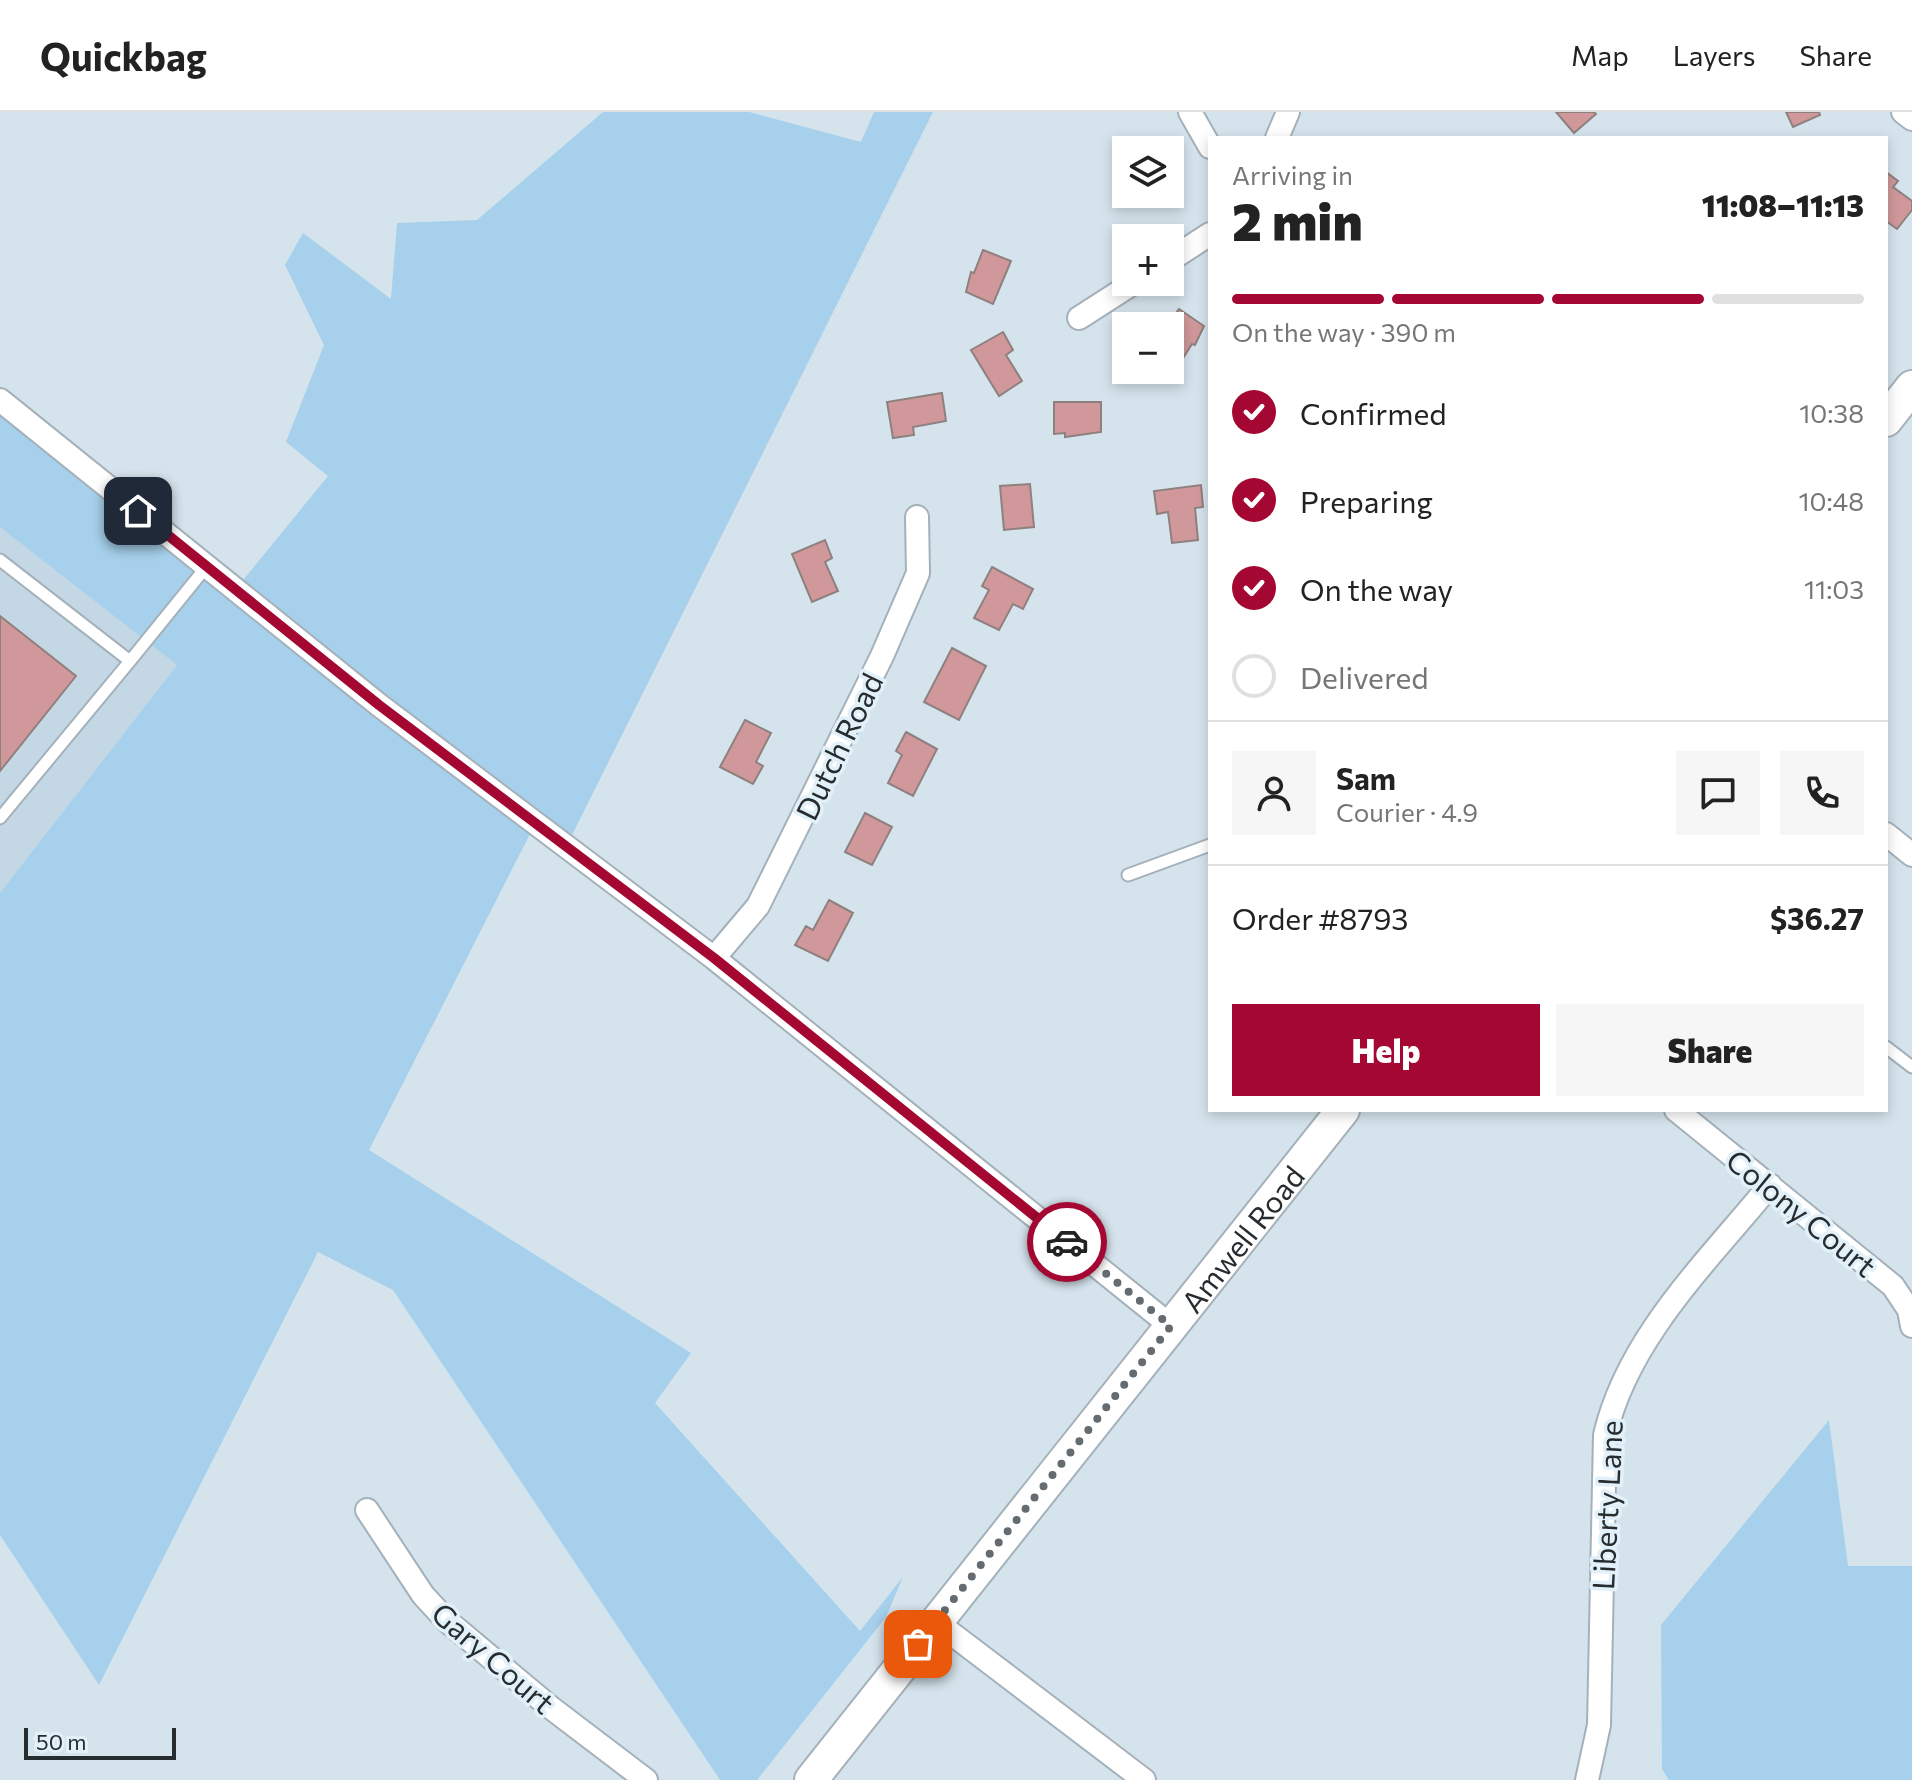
<!DOCTYPE html>
<meta charset="utf-8">
<style>
:root{--surface:#fff;--page:#f6f6f6;--text:#222;--muted:#767676;--line:#e0e0e0;--accent:#a40731}
body{margin:0;font-family:Commissioner,sans-serif;background:var(--page);color:var(--text);height:100vh;display:flex;flex-direction:column;font-size:30px;white-space:nowrap}
*{box-sizing:border-box;margin:0}
p{font-size:26px;color:var(--muted)}
.icon{flex:none;width:44px;height:44px;fill:none;stroke:currentColor;stroke-width:2;stroke-linecap:round;stroke-linejoin:round}
.map{position:relative;flex:1;overflow:hidden}
.details{position:absolute;left:1208px;top:24px;width:680px;height:976px;display:flex;flex-direction:column;background:var(--surface);border-radius:0px;box-shadow:0 4px 12px #0003}
.details>*{flex:none}
.controls{position:absolute;left:1112px;top:24px;display:grid;gap:16px}
.controls a{display:grid;place-items:center;width:72px;height:72px;border-radius:0px;background:var(--surface);box-shadow:0 4px 12px #0003;font-size:40px}
.scale{position:absolute;left:24px;bottom:20px;width:152px;box-sizing:border-box;padding-left:8px;border:4px solid #272c2f;border-top:0;font-size:22px;line-height:28px;white-space:nowrap;color:#272c2f;-webkit-text-stroke:6px #e2f0f9;paint-order:stroke}
.pin{position:absolute;display:grid;place-items:center;width:68px;height:68px;color:#fff;margin:-34px;border-radius:16px;box-shadow:0 4px 12px #0006}
.courier{position:absolute;display:grid;place-items:center;width:80px;height:80px;margin:-40px;border:6px solid #a40731;border-radius:50%;background:#fff;color:#222;box-shadow:0 2px 10px #0007}
.overview em{font-style:normal;font-weight:800}
.overview div{display:flex;flex-direction:column-reverse}
.overview{display:flex;align-items:center;justify-content:space-between;height:136px;padding:0 24px}
h1{font-size:52px;font-weight:800;line-height:60px}
.bar{display:grid;grid-template-columns:repeat(4,1fr);gap:12px 8px;align-content:center;height:96px;padding:0 24px}
.bar i{height:10px;border-radius:6px;background:var(--line)}
.bar .on{background:var(--accent)}
.bar p{grid-column:span 4}
.line{display:flex;align-items:center;gap:20px;padding:0 24px;border-top:2px solid var(--line)}
.line div{flex:1}
.round{display:grid;place-items:center;flex:none;width:84px;height:84px;border-radius:0px;background:var(--page)}
ol{padding:0 24px;list-style:none}
li{display:flex;align-items:center;gap:24px;height:88px}
li p{margin-inline-start:auto}
li .icon{padding:8px;border-radius:50%;background:var(--accent);color:#fff;stroke-width:4}
li:last-child{color:var(--muted)}
li i{width:44px;height:44px;border:4px solid var(--line);border-radius:50%}
.primary-button{display:flex;gap:16px;margin-top:auto;padding:16px 24px}
.primary-button a{flex:1;height:92px;border-radius:0px;background:var(--accent);color:#fff;font-size:32px;font-weight:800;line-height:92px;text-align:center}
.primary-button a+a{background:var(--page);color:var(--text)}
header{display:flex;align-items:center;gap:48px;box-sizing:border-box;height:112px;padding:0 40px;background:var(--surface);border-bottom:2px solid var(--line)}
header strong{font-size:38px}
nav{display:flex;gap:44px;margin-inline-start:auto;font-size:28px}
.map>svg:first-child{display:block}
.built{fill:#c3d7e5}
.green{fill:#a6d0eb}
.building{fill:#d0989a;stroke:#8f8080;stroke-width:2}
.lines{fill:none;stroke-linecap:round;stroke-linejoin:round}
.service-casing{stroke:#a5b1ba;stroke-width:15}
.minor-casing{stroke:#a5b1ba;stroke-width:26}
.secondary-casing{stroke:#a5b1ba;stroke-width:36}
.service{stroke:#fff;stroke-width:11}
.minor{stroke:#fff;stroke-width:22}
.secondary{stroke:#fff;stroke-width:32}
.done{stroke:#646c71;stroke-width:8;stroke-dasharray:0 14.4}
.route{stroke:#a40731;stroke-width:10}
.labels{text-anchor:middle;dominant-baseline:central;stroke-width:7;stroke-linejoin:round;paint-order:stroke}
.street-label{font-size:30px;fill:#272c2f;stroke:#e2f0f9}
</style>
<header>
<strong>Quickbag</strong>
<nav><a>Map</a><a>Layers</a><a>Share</a></nav>
</header>
<div class="map">
<svg width="1912" height="1668" viewBox="0 0 1912 1668">
<rect width="100%" height="100%" fill="#d5e3ec"/>
<path class="built" d="M0,414L177,553L0,781Z"/>
<path class="green" d="M603,0H749L861,30L874,0H933L562,743L531,720L369,1038L691,1241L655,1291L860,1519L903,1465L886,1505L757,1668H720L393,1178L318,1140L99,1573L0,1423V781L177,553L0,415V297L231,483L328,364L286,330L324,233L285,153L303,121L391,187L397,111L477,108Z
M1829,1308L1848,1454H1912V1668H1669L1662,1657L1661,1513Z"/>
<path class="building" d="M1556,0H1594L1596,2L1574,21Z
M1786,0H1819L1820,3L1793,15Z
M1886,60L1898,69L1893,75L1912,89V98L1897,117L1886,109Z
M983,138L1011,149L993,192L966,180L971,160L974,161Z
M1179,197L1204,214L1195,233L1192,232L1180,251L1170,246L1167,214Z
M1003,220L1013,238L1006,243L1022,269L999,284L971,238Z
M942,281L946,309L913,315L914,323L893,326L887,290Z
M1054,290H1101V320L1065,325V321L1054,322Z
M1030,372L1034,415L1004,418L1000,374Z
M1201,373L1203,395L1195,396L1198,428L1172,431L1168,400L1157,402L1154,379Z
M825,428L832,446L825,450L838,479L812,490L792,442Z
M992,455L1033,477L1023,497L1013,492L999,518L974,506L989,478L982,474Z
M0,504L76,564L0,659Z
M952,536L986,554L959,608L924,590Z
M745,608L771,621L756,650L763,654L753,672L720,655Z
M906,620L937,637L913,684L888,671L902,643L896,639Z
M865,701L892,715L872,753L845,740Z
M829,788L853,801L828,849L795,833L806,814L813,818Z"/>
<g class="lines">
<defs>
<path id="service" d="M0,448L130,549L207,454
M0,706L130,549
M1128,763L1210,733
M1886,935L1912,955"/>
<path id="minor" d="M1190,0L1210,35
M1903,0L1912,7
M1277,26L1288,0
M1170,148L1210,122
M1079,206L1135,170
M0,288L379,593L714,846L1171,1214
M1886,722L1912,743
M714,846L758,794L882,544L918,461L917,405
M1676,998L1893,1174L1909,1198L1912,1214
M367,1398L423,1483L446,1508L550,1595L646,1668
M935,1509L1144,1668
M1587,1668L1599,1613L1605,1323C1628,1225 1708,1149 1770,1073"/>
<g id="secondary">
<path d="M1886,308L1912,275"/>
<path id="s1" d="M811,1668L1343,998"/>
</g>
</defs>
<use href="#service" class="service-casing"/>
<use href="#minor" class="minor-casing"/>
<use href="#secondary" class="secondary-casing"/>
<use href="#service" class="service"/>
<use href="#minor" class="minor"/>
<use href="#secondary" class="secondary"/>
</g>
<g class="lines">
<path class="done" d="M918,1532L1171,1214L1067,1130"/>
<path class="route" d="M138,399L379,593L714,846L1067,1130"/>
</g>
<g class="labels">
<g class="street-label">
<text transform="translate(838 634) rotate(-64)">Dutch Road</text>
<text transform="translate(1802 1100) rotate(39)">Colony Court</text>
<text stroke="none"><textPath href="#s1" startOffset="692">Amwell Road</textPath></text>
<text transform="translate(1606 1393) rotate(-87)">Liberty Lane</text>
<text transform="translate(494 1545) rotate(41)">Gary Court</text>
</g>
</g>
</svg>
<div class="controls">
<a><svg class="icon" aria-label="layers" viewBox="0 0 24 24"><path d="M12 4l9 5-9 5-9-5zM3 14l9 5 9-5"/></svg></a>
<a>+</a>
<a>−</a>
</div>
<div class="scale">50 m</div>
<div class="pin" style="left:918px;top:1532px;background:#ea580c"><svg class="icon" aria-label="bag" viewBox="0 0 24 24"><path d="M5 8h14l-1 12H6zM9 8a3 3 0 0 1 6 0"/></svg></div>
<div class="pin" style="left:138px;top:399px;background:#1f2937"><svg class="icon" aria-label="home" viewBox="0 0 24 24"><path d="M3 11l9-7 9 7M6 9v11h12V9"/></svg></div>
<div class="courier" style="left:1067px;top:1130px"><svg class="icon" aria-label="car" viewBox="0 0 24 24"><path d="M5 17H2v-5l4-1 3-4h7l3 4 3 1v5h-3M9 17h6M6 11h13"/><circle cx="7" cy="17" r="2"/><circle cx="17" cy="17" r="2"/></svg></div>
<section class="details">
<div class="overview"><div><h1>2 min</h1><p>Arriving in</p></div><em>11:08–11:13</em></div>
<div class="bar"><i class="on"></i><i class="on"></i><i class="on"></i><i></i><p>On the way · 390 m</p></div>
<ol>
<li><svg class="icon" aria-label="check" viewBox="0 0 24 24"><path d="M5 12l5 5 9-10"/></svg>Confirmed<p>10:38</p></li>
<li><svg class="icon" aria-label="check" viewBox="0 0 24 24"><path d="M5 12l5 5 9-10"/></svg>Preparing<p>10:48</p></li>
<li><svg class="icon" aria-label="check" viewBox="0 0 24 24"><path d="M5 12l5 5 9-10"/></svg>On the way<p>11:03</p></li>
<li><i></i>Delivered</li>
</ol>
<div class="line" style="height:144px"><a class="round"><svg class="icon" aria-label="person" viewBox="0 0 24 24"><circle cx="12" cy="8" r="4"/><path d="M4 21q1-7 8-7t8 7"/></svg></a><div><b>Sam</b><p>Courier · 4.9</p></div><a class="round"><svg class="icon" aria-label="chat" viewBox="0 0 24 24"><path d="M4 5h16v11H9l-5 4z"/></svg></a><a class="round"><svg class="icon" aria-label="phone" viewBox="0 0 24 24"><path d="M5 4h4l2 5-3 2q2 4 5 5l2-3 5 2v4C11 20 4 13 5 4z"/></svg></a></div>
<div class="line" style="height:104px"><div>Order #8793</div><b>$36.27</b></div>
<div class="primary-button"><a>Help</a><a>Share</a></div>
</section>
</div>
